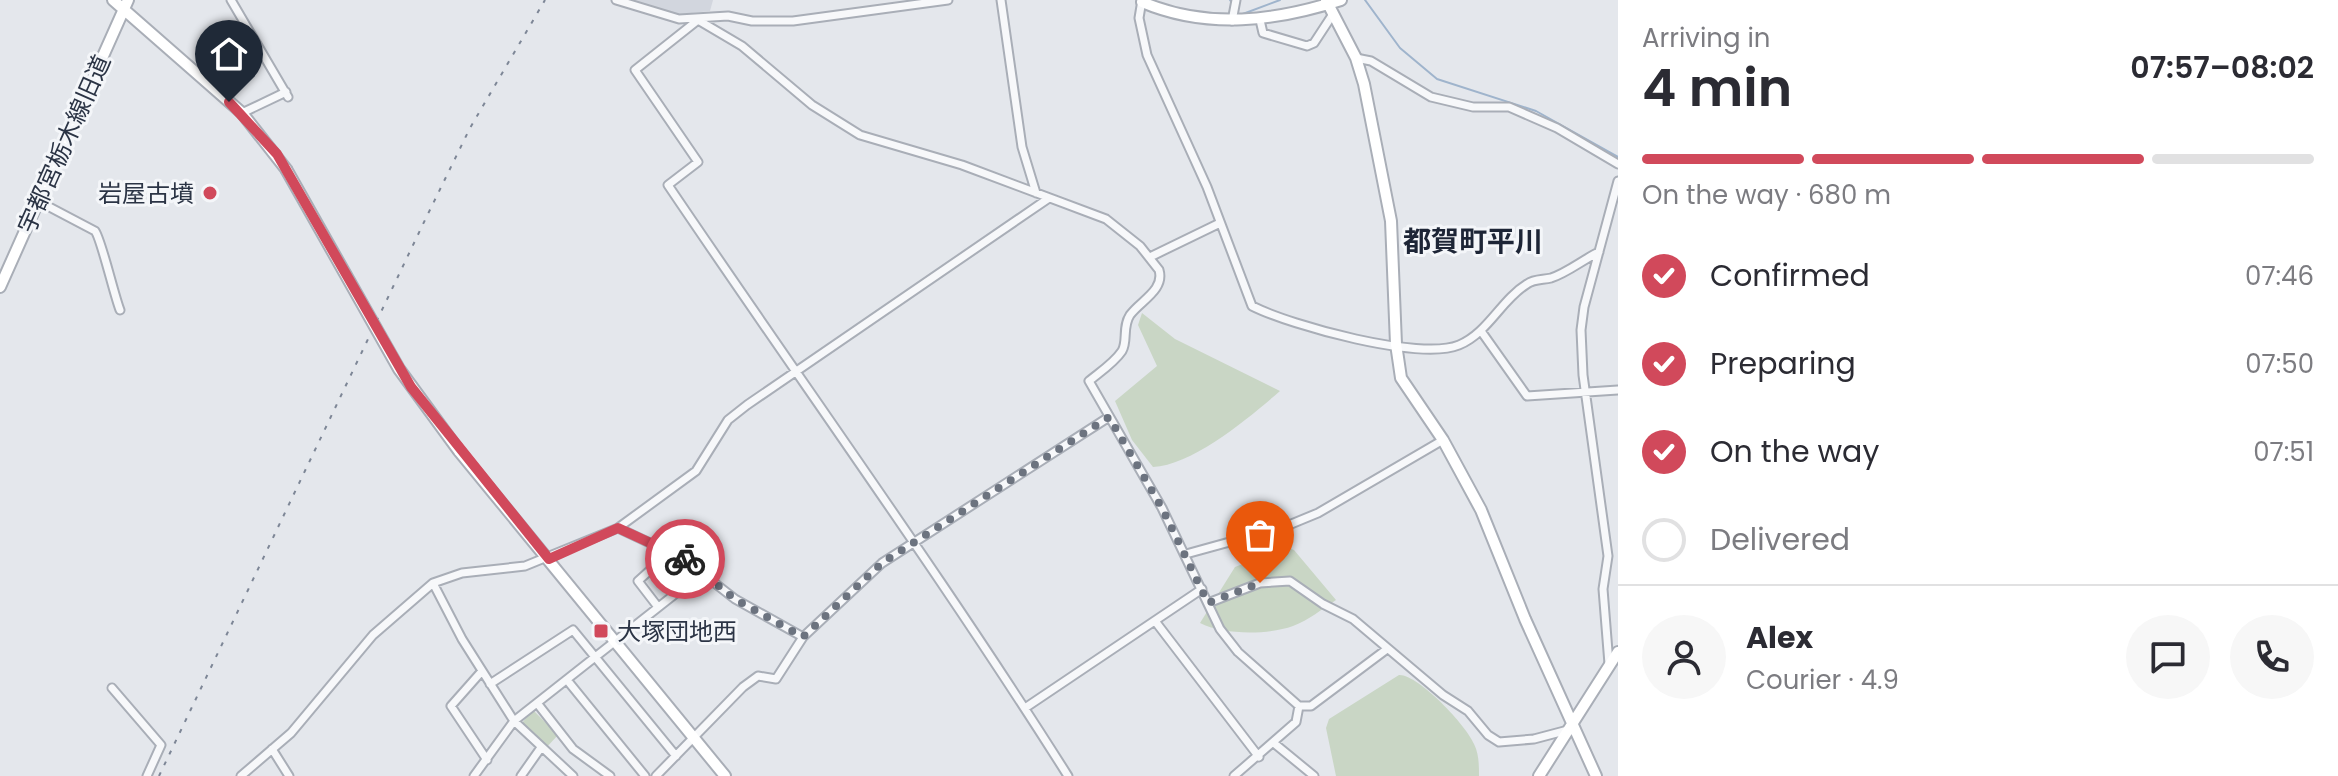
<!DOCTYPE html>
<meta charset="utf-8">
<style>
:root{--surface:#fff;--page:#f7f7f7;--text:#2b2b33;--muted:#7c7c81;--line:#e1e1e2;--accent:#d1495b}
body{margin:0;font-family:Poppins,"Noto Sans JP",sans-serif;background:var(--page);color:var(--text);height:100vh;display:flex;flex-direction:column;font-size:30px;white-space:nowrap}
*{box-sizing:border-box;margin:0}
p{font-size:26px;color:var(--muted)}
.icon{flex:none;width:44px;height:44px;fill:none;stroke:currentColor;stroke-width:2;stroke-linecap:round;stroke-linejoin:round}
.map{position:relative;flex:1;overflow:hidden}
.drawer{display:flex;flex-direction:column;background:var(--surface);width:720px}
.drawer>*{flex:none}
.pin{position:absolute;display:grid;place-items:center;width:68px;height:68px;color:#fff;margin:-82px -34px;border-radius:50% 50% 50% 0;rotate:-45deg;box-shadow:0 0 8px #0007}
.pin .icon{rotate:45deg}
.courier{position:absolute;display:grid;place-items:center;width:80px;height:80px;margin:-40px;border:6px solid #d1495b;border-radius:50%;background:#fff;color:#222;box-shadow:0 2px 10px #0007}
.headline em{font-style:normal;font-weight:600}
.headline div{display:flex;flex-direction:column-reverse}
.headline{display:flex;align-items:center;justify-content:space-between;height:136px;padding:0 24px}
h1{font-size:52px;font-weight:600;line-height:60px}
.bar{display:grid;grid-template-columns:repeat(4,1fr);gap:12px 8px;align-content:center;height:96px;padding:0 24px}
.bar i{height:10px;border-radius:6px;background:var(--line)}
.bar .active{background:var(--accent)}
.bar p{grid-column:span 4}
.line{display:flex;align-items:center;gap:20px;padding:0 24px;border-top:2px solid var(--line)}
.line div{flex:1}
.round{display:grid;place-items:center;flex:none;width:84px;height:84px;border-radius:42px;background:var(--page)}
ol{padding:0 24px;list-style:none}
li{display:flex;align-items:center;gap:24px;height:88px}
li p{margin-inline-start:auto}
li .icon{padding:8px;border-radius:50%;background:var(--accent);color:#fff;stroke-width:4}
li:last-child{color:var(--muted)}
li i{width:44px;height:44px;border:4px solid var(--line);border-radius:50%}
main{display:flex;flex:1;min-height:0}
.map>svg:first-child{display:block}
.built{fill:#d2d6de}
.green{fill:#c9d6c5}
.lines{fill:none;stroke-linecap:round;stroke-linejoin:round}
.stream{stroke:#9fb4cc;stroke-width:2}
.street-casing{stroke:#a9aeb7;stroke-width:11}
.secondary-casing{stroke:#a9aeb7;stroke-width:14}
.street{stroke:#f7f8fa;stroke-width:7}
.secondary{stroke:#fff;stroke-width:10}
.rail{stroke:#7d8696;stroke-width:2;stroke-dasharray:4 8;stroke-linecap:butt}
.secondary-bridge-casing{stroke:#a9aeb7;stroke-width:14;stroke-linecap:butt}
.secondary-bridge{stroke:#fff;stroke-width:10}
.done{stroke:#6c737f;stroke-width:8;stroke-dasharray:0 14.4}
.route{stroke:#d1495b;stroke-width:10}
.poi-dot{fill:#d1495b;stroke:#f4f6f9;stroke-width:3}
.labels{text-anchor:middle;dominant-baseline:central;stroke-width:6;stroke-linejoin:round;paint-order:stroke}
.street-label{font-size:24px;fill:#2b3445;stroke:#f4f6f9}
.poi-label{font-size:24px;fill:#2b3445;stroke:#f4f6f9;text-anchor:end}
.quarter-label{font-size:28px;font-weight:bold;fill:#1d2536;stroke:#f4f6f9}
</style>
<main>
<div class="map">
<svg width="1618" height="776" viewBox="0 0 1618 776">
<rect width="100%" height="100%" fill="#e4e7ec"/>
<path class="built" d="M623,0H713L710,11L674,15Z"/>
<path class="green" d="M1142,313L1175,339L1280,391C1250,417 1193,465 1153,467L1132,440L1115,401L1157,366L1138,325Z
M1286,547L1294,550L1336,600C1322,609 1309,620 1293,626C1268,635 1223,635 1200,623L1235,567Z
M1399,675C1418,674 1467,726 1474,744C1479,754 1479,765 1479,776H1336L1326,728L1329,719Z
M533,710L558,735L545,749L521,724Z"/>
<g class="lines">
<path class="stream" d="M1230,0L1232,3
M1365,0L1400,48L1437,79L1536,111L1618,157
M1240,15L1280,0"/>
<defs>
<path id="street" d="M231,0L288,97
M616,0L679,19L728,16L752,21H793L948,0
M1001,0L1022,147L1036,193
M1142,0L1139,18L1147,55L1207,187L1252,306C1292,326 1420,361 1459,345C1488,333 1501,300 1527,284C1534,279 1543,280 1551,278C1567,273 1584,259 1599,252
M698,20L742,46L812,105L860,135L962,165L1106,219L1140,246L1159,270C1165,290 1140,301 1130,315C1122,327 1128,341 1122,351C1114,363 1100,372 1089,381L1162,508L1220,629L1238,652L1299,706H1311L1387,649
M698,20L635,70L698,162L668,185C801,382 941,575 1068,776
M1260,20L1263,33L1307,46L1314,43L1333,14
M1232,21L1236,0
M1356,58L1371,61L1431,97L1473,107H1509L1557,128L1618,164
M242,113L286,92
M38,201L95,231C101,238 114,295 120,310
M1150,257L1220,223
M1481,331L1527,396L1618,390
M618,528L684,559L735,599L803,637
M1186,554L1284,527L1318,513L1443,440
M433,583L462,639L514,721L573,776
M1208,603L1260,583L1290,581L1323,604L1353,619L1443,695L1468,711L1488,735L1499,742L1534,739L1568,730
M658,607L638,581L669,553
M1155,621L1259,757
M1609,664L1603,589L1608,556L1583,375L1581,330L1584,307L1618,181
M482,671L451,706L487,760
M567,680L645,776
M490,684L573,630L676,756
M112,688L161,745L147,776
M537,703L573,749L610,776
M1025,708L1202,589
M1275,744L1314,776
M272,749L289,776
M241,776L291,733L373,635L433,583L462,573L525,566L618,528L696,471L728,420L747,405L1049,198
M474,776L514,721L703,572
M521,776L540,749
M656,776L743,687L758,676L776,679L803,637L882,563L1109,417
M1234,776L1296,722L1299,706"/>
<path id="secondary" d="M113,0L242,113L286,169
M1326,0L1356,58L1364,84L1391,221L1396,344L1401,378L1443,440L1481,510L1525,619L1596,776
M1142,2C1208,30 1276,21 1341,0
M0,287L128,0
M459,451L725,776
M1539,776L1618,652"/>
</defs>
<use href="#street" class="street-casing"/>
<use href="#secondary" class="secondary-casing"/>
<use href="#street" class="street"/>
<use href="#secondary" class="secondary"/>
<path class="rail" d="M159,776L425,220L470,128L545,0"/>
<defs>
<path id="secondary-bridge" d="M286,169L399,369L459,451"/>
</defs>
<use href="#secondary-bridge" class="secondary-bridge-casing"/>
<use href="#secondary-bridge" class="secondary-bridge"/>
</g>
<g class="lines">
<path class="done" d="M685,559L735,599L803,637L882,563L1109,417L1162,508L1208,603L1260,583"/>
<path class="route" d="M229,102L277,154L411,387L549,559L618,528L685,559"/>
</g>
<g class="poi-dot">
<circle cx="210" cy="193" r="8"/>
<rect x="593" y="623" width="16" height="16" rx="4"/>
</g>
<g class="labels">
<g class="street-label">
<text transform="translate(64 144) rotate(-66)">宇都宮栃木線旧道</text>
</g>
<g class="poi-label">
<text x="194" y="193">岩屋古墳</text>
<text x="617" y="631" text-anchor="start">大塚団地西</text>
</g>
<g class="quarter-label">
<text x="1473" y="241">都賀町平川</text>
</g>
</g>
</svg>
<div class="pin" style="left:1260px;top:583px;background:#ea580c"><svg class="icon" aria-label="bag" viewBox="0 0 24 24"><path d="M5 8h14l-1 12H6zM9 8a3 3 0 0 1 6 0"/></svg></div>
<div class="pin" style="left:229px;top:102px;background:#1f2937"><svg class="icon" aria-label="home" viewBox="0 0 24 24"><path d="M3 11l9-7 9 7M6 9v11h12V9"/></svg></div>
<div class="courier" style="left:685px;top:559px"><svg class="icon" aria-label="bike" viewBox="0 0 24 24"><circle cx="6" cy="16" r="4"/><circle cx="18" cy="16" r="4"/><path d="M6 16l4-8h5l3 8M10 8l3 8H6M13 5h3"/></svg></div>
</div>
<section class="drawer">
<div class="headline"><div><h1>4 min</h1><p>Arriving in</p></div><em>07:57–08:02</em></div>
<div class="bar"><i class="active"></i><i class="active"></i><i class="active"></i><i></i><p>On the way · 680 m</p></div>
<ol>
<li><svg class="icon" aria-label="check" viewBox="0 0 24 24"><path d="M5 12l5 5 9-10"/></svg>Confirmed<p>07:46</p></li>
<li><svg class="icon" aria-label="check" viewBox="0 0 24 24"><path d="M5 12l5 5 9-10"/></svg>Preparing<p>07:50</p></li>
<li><svg class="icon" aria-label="check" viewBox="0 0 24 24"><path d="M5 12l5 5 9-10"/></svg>On the way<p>07:51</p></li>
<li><i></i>Delivered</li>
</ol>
<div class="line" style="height:144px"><a class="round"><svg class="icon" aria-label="person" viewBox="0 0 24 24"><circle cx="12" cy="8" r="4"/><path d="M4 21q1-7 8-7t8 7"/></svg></a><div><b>Alex</b><p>Courier · 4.9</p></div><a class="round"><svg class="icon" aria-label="chat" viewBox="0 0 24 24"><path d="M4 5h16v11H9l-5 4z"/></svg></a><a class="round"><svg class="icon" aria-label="phone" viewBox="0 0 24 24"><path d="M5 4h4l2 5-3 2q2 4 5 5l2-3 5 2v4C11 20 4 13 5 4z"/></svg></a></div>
</section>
</main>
